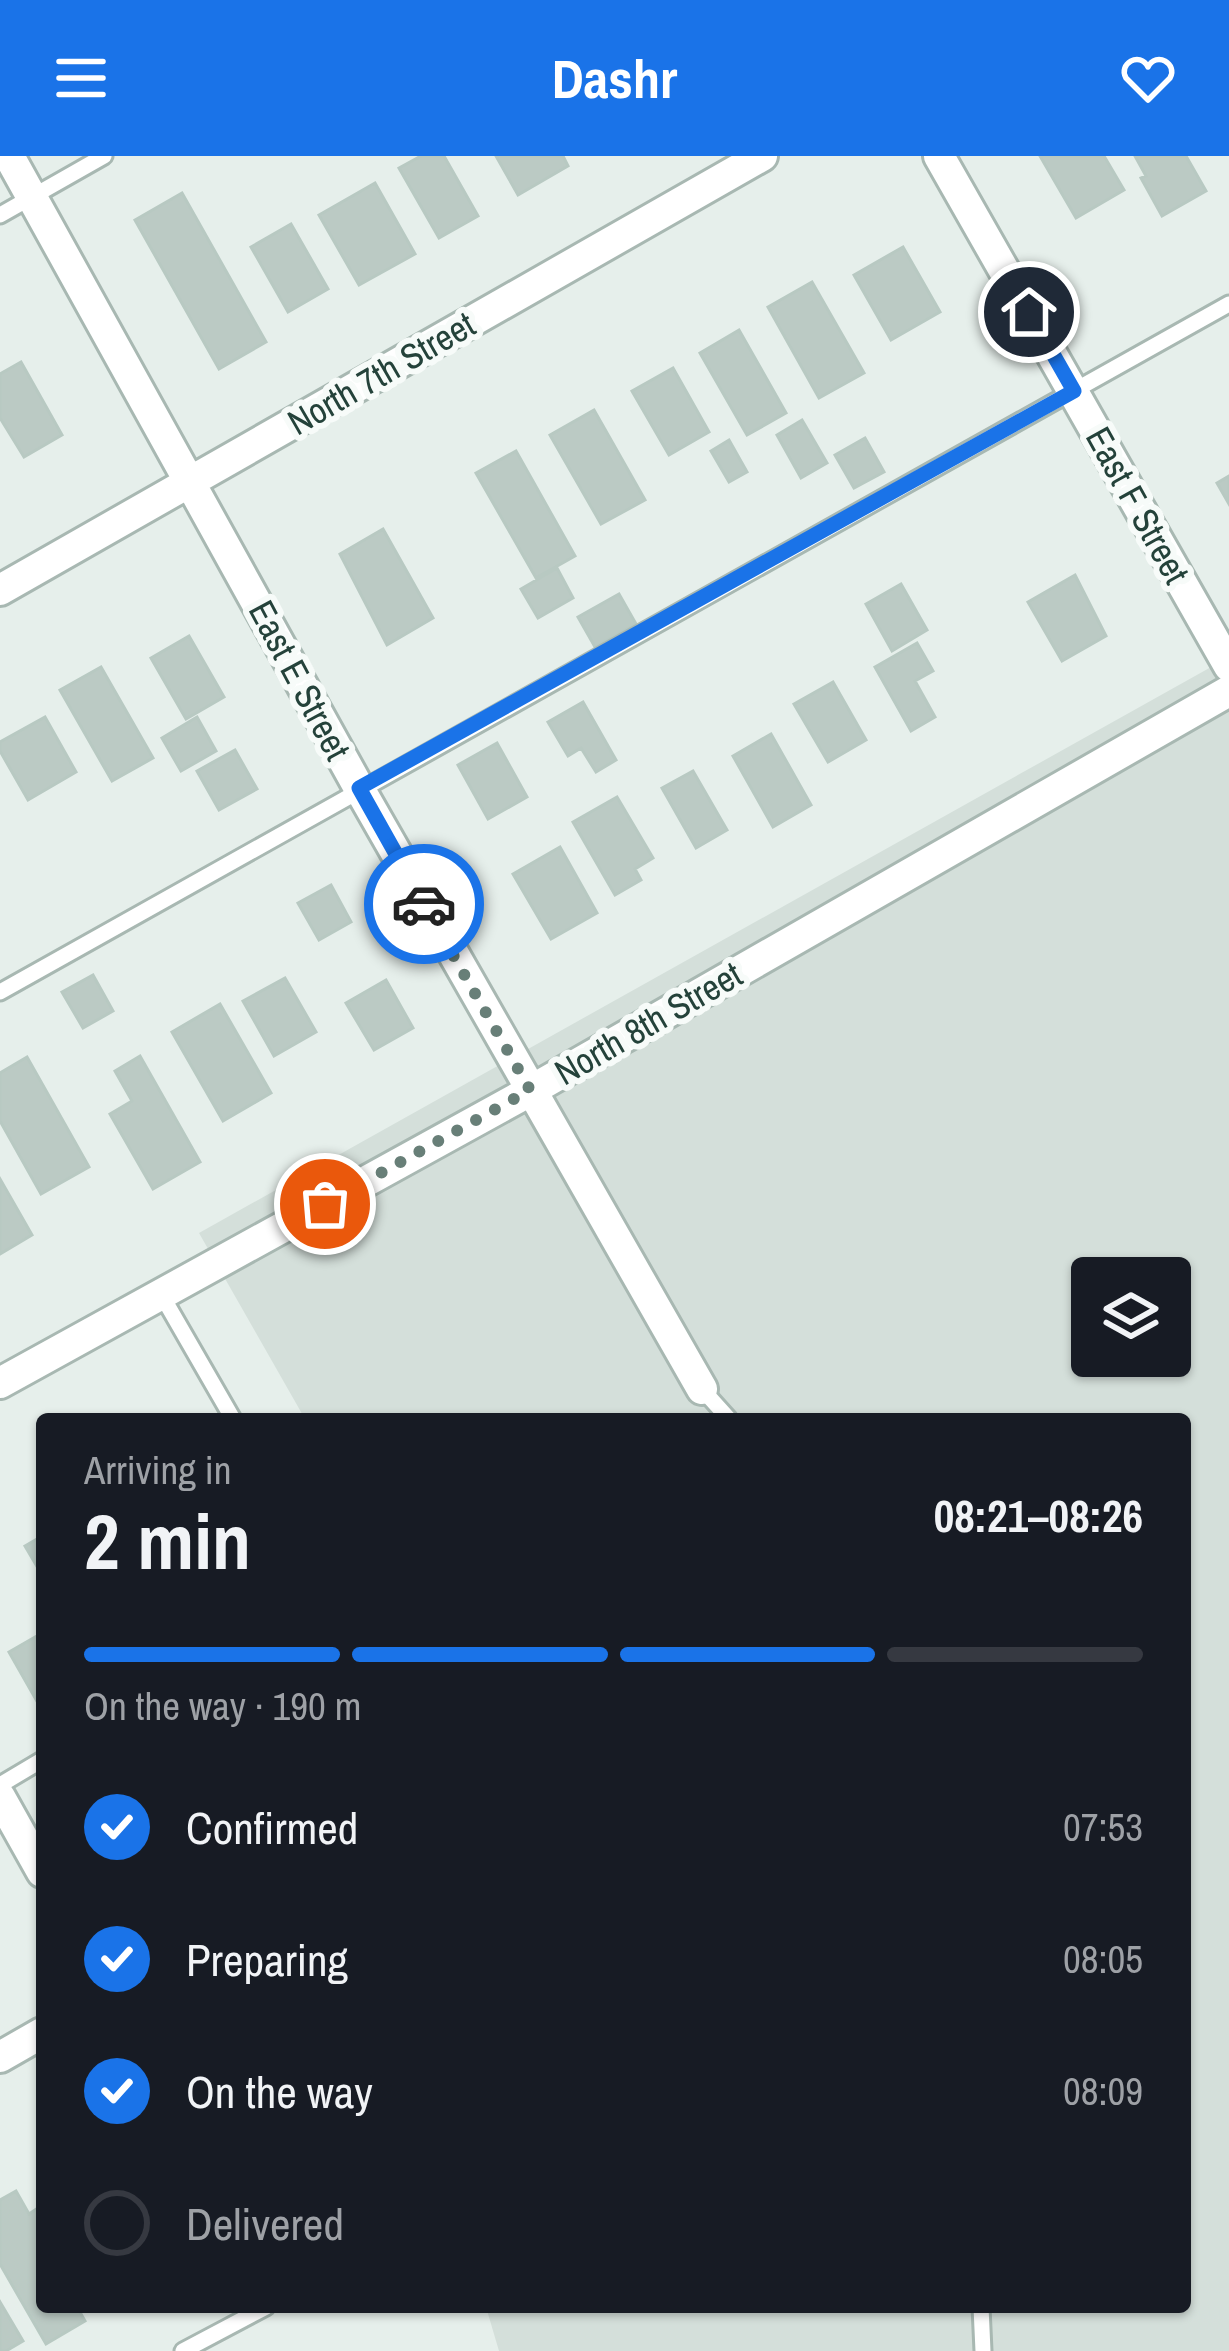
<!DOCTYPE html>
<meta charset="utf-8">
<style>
:root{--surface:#171b24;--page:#20242c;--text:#f1f3f6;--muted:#9ea1a6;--line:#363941;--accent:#1a73e8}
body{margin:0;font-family:"Archivo Narrow",sans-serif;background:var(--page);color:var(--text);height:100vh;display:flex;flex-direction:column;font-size:45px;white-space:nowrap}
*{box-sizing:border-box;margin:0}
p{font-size:39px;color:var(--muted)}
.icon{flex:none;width:66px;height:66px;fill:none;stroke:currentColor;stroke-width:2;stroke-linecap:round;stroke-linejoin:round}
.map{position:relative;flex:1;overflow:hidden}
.drawer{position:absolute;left:36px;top:1257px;width:1155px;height:900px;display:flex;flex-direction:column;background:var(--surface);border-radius:12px;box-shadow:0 3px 9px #0004}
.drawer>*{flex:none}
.fabs{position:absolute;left:1071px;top:1101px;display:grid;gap:24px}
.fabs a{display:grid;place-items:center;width:120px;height:120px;border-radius:12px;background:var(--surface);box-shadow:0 3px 9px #0004;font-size:60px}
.pin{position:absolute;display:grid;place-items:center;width:102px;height:102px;color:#fff;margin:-51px;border:6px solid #fff;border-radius:50%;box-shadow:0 3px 12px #0007}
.courier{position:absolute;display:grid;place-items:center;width:120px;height:120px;margin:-60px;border:9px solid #1a73e8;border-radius:50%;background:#fff;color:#222;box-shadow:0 3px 15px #0007}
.overview em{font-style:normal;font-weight:700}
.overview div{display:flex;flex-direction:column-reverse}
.overview{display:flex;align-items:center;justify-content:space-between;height:204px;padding:0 48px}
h1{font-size:78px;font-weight:700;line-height:90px}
.bar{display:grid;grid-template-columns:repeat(4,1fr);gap:18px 12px;align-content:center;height:144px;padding:0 48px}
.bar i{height:15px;border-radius:9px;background:var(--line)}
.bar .active{background:var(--accent)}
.bar p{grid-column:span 4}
ol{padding:0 48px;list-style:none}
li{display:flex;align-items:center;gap:36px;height:132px}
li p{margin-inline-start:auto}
li .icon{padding:12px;border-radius:50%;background:var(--accent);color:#fff;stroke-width:4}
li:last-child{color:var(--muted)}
li i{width:66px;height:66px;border:6px solid var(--line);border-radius:50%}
header{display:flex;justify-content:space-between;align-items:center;height:156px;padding:0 48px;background:var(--accent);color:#fff;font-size:54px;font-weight:700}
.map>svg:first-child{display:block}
.built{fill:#d4dfda;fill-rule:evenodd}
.building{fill:#bbcac4;stroke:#b8c9c2;stroke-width:3}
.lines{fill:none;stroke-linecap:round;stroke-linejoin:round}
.service-casing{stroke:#a8b8b2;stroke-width:21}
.minor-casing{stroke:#a8b8b2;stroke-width:36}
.service{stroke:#fff;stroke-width:15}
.minor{stroke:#fff;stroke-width:30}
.done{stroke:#687f78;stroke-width:12;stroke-dasharray:0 21.6}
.route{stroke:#1a73e8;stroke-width:15}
.labels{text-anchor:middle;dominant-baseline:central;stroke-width:12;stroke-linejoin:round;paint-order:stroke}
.street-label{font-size:36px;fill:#24423a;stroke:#f7fbf9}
</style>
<header><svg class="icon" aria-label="menu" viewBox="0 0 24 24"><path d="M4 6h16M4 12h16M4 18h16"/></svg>Dashr<svg class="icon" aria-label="heart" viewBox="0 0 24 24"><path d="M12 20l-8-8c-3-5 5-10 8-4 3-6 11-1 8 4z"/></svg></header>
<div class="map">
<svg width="1229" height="2195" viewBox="0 0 1229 2195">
<rect width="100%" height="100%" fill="#e6efeb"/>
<path class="built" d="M1229,501V2195H499L486,2151H1185V1263H305L199,1077ZM1092,1122H1170V1200H1092Z"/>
<path class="building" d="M421,0H444L478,60L439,82L399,12Z
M496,0H563L568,10L518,39Z
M1040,0H1104L1124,34L1076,62Z
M1135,0H1186L1206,35L1162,60L1141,22L1146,20Z
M375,27L415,98L359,129L319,59Z
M182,37L266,186L219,213L135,64Z
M291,68L328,133L288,156L251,91Z
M903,91L940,156L891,184L854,119Z
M812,126L864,217L819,242L768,151Z
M739,174L786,257L747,279L700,197Z
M21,206L62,279L24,301L0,262V218Z
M673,212L709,276L669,299L632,235Z
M594,254L645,344L601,368L550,279Z
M802,264L827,307L801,322L777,279Z
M865,282L884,316L854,332L835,299Z
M729,284L747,316L729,326L711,295Z
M516,295L575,400L536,422L476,317Z
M1229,320V348L1217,327Z
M383,373L433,462L387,489L340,398Z
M557,412L573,442L538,462L521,433Z
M1075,419L1106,480L1062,505L1028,446Z
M901,428L927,474L892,495L866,448Z
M619,438L636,468L595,491L578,461Z
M189,480L224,541L186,563L151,502Z
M917,487L933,515L915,525L935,561L911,575L875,511Z
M101,511L153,602L112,625L60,534Z
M833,526L866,584L828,606L794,548Z
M583,546L616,604L596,616L581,592L568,600L548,566Z
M45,561L76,616L28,644L0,595V586Z
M197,561L216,595L181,615L162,582Z
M771,578L811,649L773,671L733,600Z
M497,587L527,641L488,663L458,609Z
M235,594L257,633L219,654L197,615Z
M693,615L727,674L696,692L662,632Z
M617,641L653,702L635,713L641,724L615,739L573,666Z
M560,691L597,757L551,783L513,718Z
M331,729L351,766L319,784L298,747Z
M93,819L113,855L83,872L62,836Z
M285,822L316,876L274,900L243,845Z
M386,824L413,872L374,894L346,847Z
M220,848L271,937L223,965L172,876Z
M140,900L200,1006L153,1033L110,958L132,945L115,915Z
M27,901L89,1011L41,1038L0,965V917Z
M0,1023L32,1079L0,1098Z
M42,1380V1419L25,1390Z
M42,1477V1554L9,1496Z
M16,2035L29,2058L38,2052L42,2060L39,2084L42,2151H77L85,2165L46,2188L0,2108V2044Z
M0,2146L23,2185L6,2195H0Z"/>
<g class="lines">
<defs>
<path id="service" d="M0,59L104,0
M0,836L1229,148
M161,1138L233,1263
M702,1233L729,1263
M0,1629L42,1604
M981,2151L983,2195
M183,2195L266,2151"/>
<path id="minor" d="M9,0L359,632L702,1233
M939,0L1229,510
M0,434L762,0
M0,1227L530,935L1229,535
M0,1641L42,1716
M0,1901L42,1877"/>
</defs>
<use href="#service" class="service-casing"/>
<use href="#minor" class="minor-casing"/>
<use href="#service" class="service"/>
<use href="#minor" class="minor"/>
</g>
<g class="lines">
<path class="done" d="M325,1048L530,934L424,748"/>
<path class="route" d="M424,748L359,632L1074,235L1029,156"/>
</g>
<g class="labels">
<g class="street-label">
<text transform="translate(381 217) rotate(-30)">North 7th Street</text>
<text transform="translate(1138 349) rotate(61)">East F Street</text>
<text transform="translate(300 524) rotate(62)">East E Street</text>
<text transform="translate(648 867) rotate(-30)">North 8th Street</text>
</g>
</g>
</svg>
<div class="fabs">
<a><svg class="icon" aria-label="layers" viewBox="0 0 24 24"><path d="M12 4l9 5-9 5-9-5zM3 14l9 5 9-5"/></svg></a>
</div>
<div class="pin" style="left:325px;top:1048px;background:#ea580c"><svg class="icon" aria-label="bag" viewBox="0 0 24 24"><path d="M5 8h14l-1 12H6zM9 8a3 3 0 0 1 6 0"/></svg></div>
<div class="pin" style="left:1029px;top:156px;background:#1f2937"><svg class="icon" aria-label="home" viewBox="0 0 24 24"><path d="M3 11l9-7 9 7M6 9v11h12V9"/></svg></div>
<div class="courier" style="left:424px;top:748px"><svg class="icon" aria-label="car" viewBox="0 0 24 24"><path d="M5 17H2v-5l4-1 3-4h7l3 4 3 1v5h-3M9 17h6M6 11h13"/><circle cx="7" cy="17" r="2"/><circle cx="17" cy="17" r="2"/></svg></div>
<section class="drawer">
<div class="overview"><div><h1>2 min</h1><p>Arriving in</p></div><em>08:21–08:26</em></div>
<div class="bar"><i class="active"></i><i class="active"></i><i class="active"></i><i></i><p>On the way · 190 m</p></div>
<ol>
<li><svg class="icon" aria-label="check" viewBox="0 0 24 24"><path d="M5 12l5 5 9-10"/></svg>Confirmed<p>07:53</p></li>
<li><svg class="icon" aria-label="check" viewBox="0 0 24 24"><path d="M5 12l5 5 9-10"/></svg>Preparing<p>08:05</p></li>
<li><svg class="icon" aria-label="check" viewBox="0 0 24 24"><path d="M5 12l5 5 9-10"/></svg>On the way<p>08:09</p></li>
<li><i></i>Delivered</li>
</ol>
</section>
</div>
